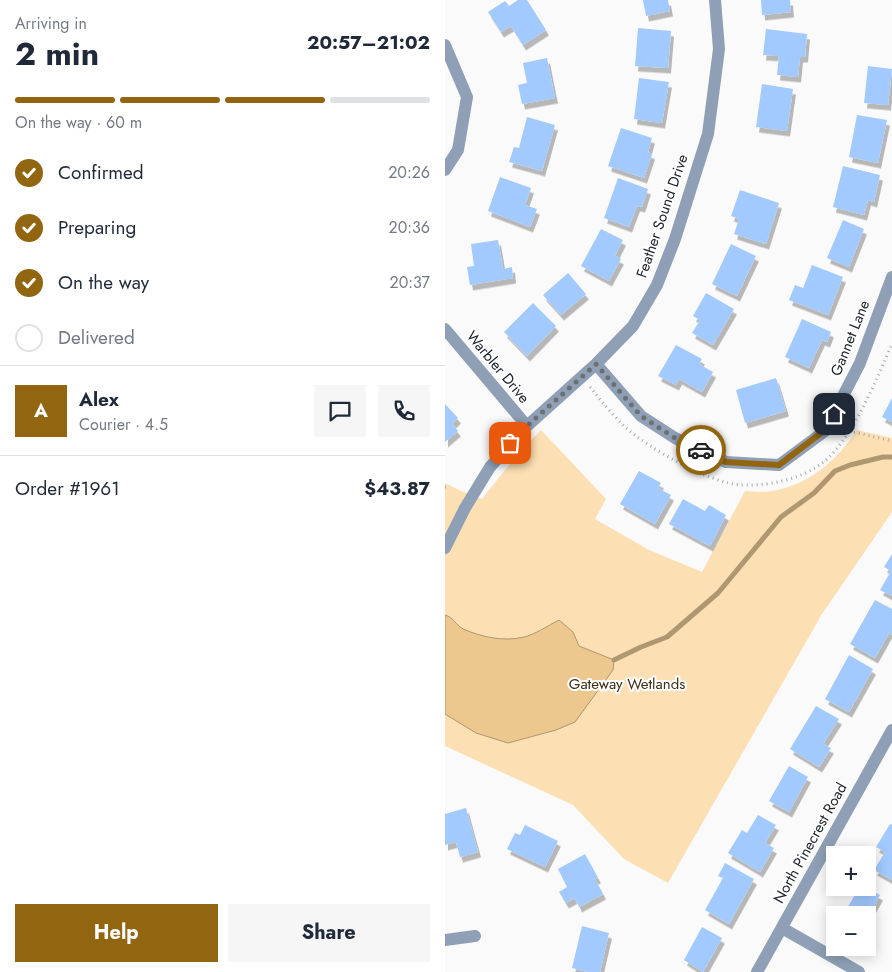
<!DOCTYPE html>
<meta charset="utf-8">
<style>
:root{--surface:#fff;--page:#f6f6f7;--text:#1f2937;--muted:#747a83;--line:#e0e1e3;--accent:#926610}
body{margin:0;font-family:Jost,sans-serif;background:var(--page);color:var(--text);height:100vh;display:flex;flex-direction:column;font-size:19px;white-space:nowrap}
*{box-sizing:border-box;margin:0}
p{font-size:16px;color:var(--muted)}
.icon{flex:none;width:28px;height:28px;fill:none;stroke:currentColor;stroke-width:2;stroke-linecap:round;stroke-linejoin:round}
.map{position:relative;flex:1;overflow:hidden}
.panel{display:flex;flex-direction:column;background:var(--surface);width:445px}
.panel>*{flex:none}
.buttons{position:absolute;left:381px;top:846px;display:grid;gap:10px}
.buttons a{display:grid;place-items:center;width:50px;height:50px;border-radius:0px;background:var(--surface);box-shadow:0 2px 12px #0003;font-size:25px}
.pin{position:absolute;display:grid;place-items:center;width:42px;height:42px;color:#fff;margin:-21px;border-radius:10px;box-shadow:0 2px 8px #0006}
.courier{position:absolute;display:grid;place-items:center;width:50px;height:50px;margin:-25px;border:4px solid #926610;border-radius:50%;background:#fff;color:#222;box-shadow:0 1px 6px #0007}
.head em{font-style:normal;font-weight:700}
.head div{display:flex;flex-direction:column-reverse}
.head{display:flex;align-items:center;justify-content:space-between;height:85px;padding:0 15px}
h1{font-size:32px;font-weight:700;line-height:38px}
.bar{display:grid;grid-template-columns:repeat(4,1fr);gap:8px 5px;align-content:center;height:60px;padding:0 15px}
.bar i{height:6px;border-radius:4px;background:var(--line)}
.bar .active{background:var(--accent)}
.bar p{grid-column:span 4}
.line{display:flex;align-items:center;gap:12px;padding:0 15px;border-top:1px solid var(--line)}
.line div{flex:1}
.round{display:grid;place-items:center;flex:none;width:52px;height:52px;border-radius:0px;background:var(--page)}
ol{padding:0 15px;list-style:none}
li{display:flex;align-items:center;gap:15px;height:55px}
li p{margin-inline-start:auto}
li .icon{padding:5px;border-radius:50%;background:var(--accent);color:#fff;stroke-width:4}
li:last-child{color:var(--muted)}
li i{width:28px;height:28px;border:2px solid var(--line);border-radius:50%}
.cta{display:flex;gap:10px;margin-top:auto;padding:10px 15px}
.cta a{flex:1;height:58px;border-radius:0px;background:var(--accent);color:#fff;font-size:20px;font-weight:700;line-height:58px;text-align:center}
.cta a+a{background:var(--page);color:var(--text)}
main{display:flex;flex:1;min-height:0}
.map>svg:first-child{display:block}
.green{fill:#fcdfb3}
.water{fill:#ecc78e;stroke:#af9771}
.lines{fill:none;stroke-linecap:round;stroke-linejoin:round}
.stream{stroke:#af9771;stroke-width:5}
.building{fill:#a2cafe;filter:url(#shadow)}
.path{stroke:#a5a8ab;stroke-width:3;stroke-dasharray:1 4;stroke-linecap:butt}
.street{stroke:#8fa0b6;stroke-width:12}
.done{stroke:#6c7075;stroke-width:5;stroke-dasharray:0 9}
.route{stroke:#926610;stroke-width:6}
.labels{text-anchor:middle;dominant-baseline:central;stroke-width:4;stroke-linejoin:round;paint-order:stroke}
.street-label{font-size:15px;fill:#20262e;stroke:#fff}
.park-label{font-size:15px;fill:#3e2e15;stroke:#fff}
</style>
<main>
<section class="panel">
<div class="head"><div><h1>2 min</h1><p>Arriving in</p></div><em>20:57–21:02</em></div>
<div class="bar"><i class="active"></i><i class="active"></i><i class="active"></i><i></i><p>On the way · 60 m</p></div>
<ol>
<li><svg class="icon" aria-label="check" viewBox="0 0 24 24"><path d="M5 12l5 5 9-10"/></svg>Confirmed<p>20:26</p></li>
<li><svg class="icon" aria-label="check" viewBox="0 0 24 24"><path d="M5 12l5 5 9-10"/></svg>Preparing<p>20:36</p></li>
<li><svg class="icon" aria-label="check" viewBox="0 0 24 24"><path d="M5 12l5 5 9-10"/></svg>On the way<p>20:37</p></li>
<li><i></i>Delivered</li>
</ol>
<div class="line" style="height:90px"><b class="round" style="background:var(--accent);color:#fff">A</b><div><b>Alex</b><p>Courier · 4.5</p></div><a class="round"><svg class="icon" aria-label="chat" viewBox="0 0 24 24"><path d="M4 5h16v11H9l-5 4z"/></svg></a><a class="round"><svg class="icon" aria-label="phone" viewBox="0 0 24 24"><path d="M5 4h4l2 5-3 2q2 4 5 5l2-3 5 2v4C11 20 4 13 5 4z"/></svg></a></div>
<div class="line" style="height:65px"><div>Order #1961</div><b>$43.87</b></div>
<div class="cta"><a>Help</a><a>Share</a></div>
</section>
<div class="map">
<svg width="447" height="972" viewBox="0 0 447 972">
<defs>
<filter id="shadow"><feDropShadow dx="3" dy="5.5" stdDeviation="0" flood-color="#0004"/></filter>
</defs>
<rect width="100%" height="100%" fill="#fafafa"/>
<path class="green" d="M96,430L161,499L150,519L204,550L257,572L300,491C308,491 318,493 327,491C366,484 391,461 412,430L447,438V512L377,614L223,883L179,859L128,805L0,746V483L16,491L37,499L72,455Z"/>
<path class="water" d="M0,615C8,617 11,625 18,629C37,637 58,642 79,637C89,635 104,625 114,620L128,632L134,646L169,660L168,670L130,722L111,730L63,743L31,733L0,714Z"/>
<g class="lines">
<path class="stream" d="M169,660L196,647L222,637L273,593L336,517L369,493L390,471L405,465L438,457H447"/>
</g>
<path class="building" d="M73,0H82L101,30L78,45L66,26L56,32L43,12L60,1L64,6Z
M198,0H223L225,11L201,16Z
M316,0H345L346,12L317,15Z
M193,28L226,31L223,68L190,66Z
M321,29L362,34L360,57H355L353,77L332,75L334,56L318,55Z
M102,58L110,98L77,104L73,85L82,83L78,63Z
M423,66L447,69L443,105L419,103Z
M194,78L224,82L217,123L189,119Z
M317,84L348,89L342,131L311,127Z
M412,115L442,120L433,163L404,157Z
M82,117L110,125L97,171L64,162L69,147L74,148Z
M176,128L207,138L203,152L207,154L199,178L163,166Z
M398,166L435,175L429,202L423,200L419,215L388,207Z
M55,177L86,188L80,205L92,209L85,227L43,211Z
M173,178L203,189L197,207L192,206L184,227L159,218Z
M295,190L334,203L321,244L289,234L294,219L286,216Z
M398,220L419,229L404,267L382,258Z
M156,229L178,240L170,256L176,259L164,281L136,266Z
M53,240L58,269L67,267L68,278L25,285L22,267L29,266L26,244Z
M286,244L311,256L292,296L267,284Z
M367,265L398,277L383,315L344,300L350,285L358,288Z
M123,273L141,294L116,315L98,295Z
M261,293L289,309L268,345L247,333L255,320L248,316Z
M88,303L111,326L82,356L59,332Z
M357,319L386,332L382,342L377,340L364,368L340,357Z
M231,345L257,359L254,364L268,372L257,392L234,379L231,385L213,376Z
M331,378L341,411L300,423L291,390Z
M447,398V422L437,417Z
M0,404L13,418L7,424L13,431L0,442Z
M194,471L216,483L213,488L226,495L210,524L175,504Z
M238,499L260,511L264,505L281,515L265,546L224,524Z
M447,554V596L435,590L446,571L439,567Z
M430,600L447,609V635L444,633L430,658L405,644Z
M404,655L428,669L404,712L380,699Z
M371,706L394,719L378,744L386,748L374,767L345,749Z
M344,766L363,777L344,812L324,801Z
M21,808L33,852L15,857L11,842L0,845V814Z
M313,815L331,825L320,843L329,848L315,872L283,853L297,830L302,833Z
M445,824L447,825V880L429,870L440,852L431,847Z
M80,825L113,841L100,867L62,849L70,833L75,835Z
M140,854L153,878L150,879L158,894L134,907L130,898L121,903L114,892L122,887L113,869Z
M280,863L309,879L284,924L260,910L278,878L273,876Z
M414,888H423L435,895L424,915H398Z
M137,926L164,933L155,972H143L127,968Z
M257,927L277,938L258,972L239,960Z"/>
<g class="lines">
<path class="path" d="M145,387C156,401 168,415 180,427C203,448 266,484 297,485C323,486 352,480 373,466C405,446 432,378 447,344
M404,431L447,441
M0,487H1"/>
<path class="street" d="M0,45L22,97L13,150L0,170
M0,329L82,426
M151,364L196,416L230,438L281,462L334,465L380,431L415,363L447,277
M0,548L20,508L45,467L82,426L151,364L188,326L212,285L230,239L263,134L274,49L270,0
M337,928L414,972
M0,940L30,936
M312,972L447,730"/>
</g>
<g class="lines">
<path class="done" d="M65,443L82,426L151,364L196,416L230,438L256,450"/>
<path class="route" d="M256,450L281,462L334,465L380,430L389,414"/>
</g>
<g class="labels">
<g class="street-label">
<text transform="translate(217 216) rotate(-71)">Feather Sound Drive</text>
<text transform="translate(405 338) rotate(-68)">Gannet Lane</text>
<text transform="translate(53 367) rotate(50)">Warbler Drive</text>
<text transform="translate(365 843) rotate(-61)">North Pinecrest Road</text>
</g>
<g class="park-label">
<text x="182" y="684">Gateway Wetlands</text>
</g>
</g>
</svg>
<div class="buttons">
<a>+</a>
<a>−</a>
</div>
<div class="pin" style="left:65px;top:443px;background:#ea580c"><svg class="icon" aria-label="bag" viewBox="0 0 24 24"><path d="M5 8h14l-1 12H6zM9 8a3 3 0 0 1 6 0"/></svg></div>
<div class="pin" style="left:389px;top:414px;background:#1f2937"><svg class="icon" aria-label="home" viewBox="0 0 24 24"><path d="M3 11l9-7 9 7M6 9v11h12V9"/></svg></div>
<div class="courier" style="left:256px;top:450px"><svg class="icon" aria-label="car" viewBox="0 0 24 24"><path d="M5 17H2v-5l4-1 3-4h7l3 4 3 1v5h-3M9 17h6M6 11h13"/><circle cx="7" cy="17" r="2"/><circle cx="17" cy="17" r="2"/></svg></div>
</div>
</main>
